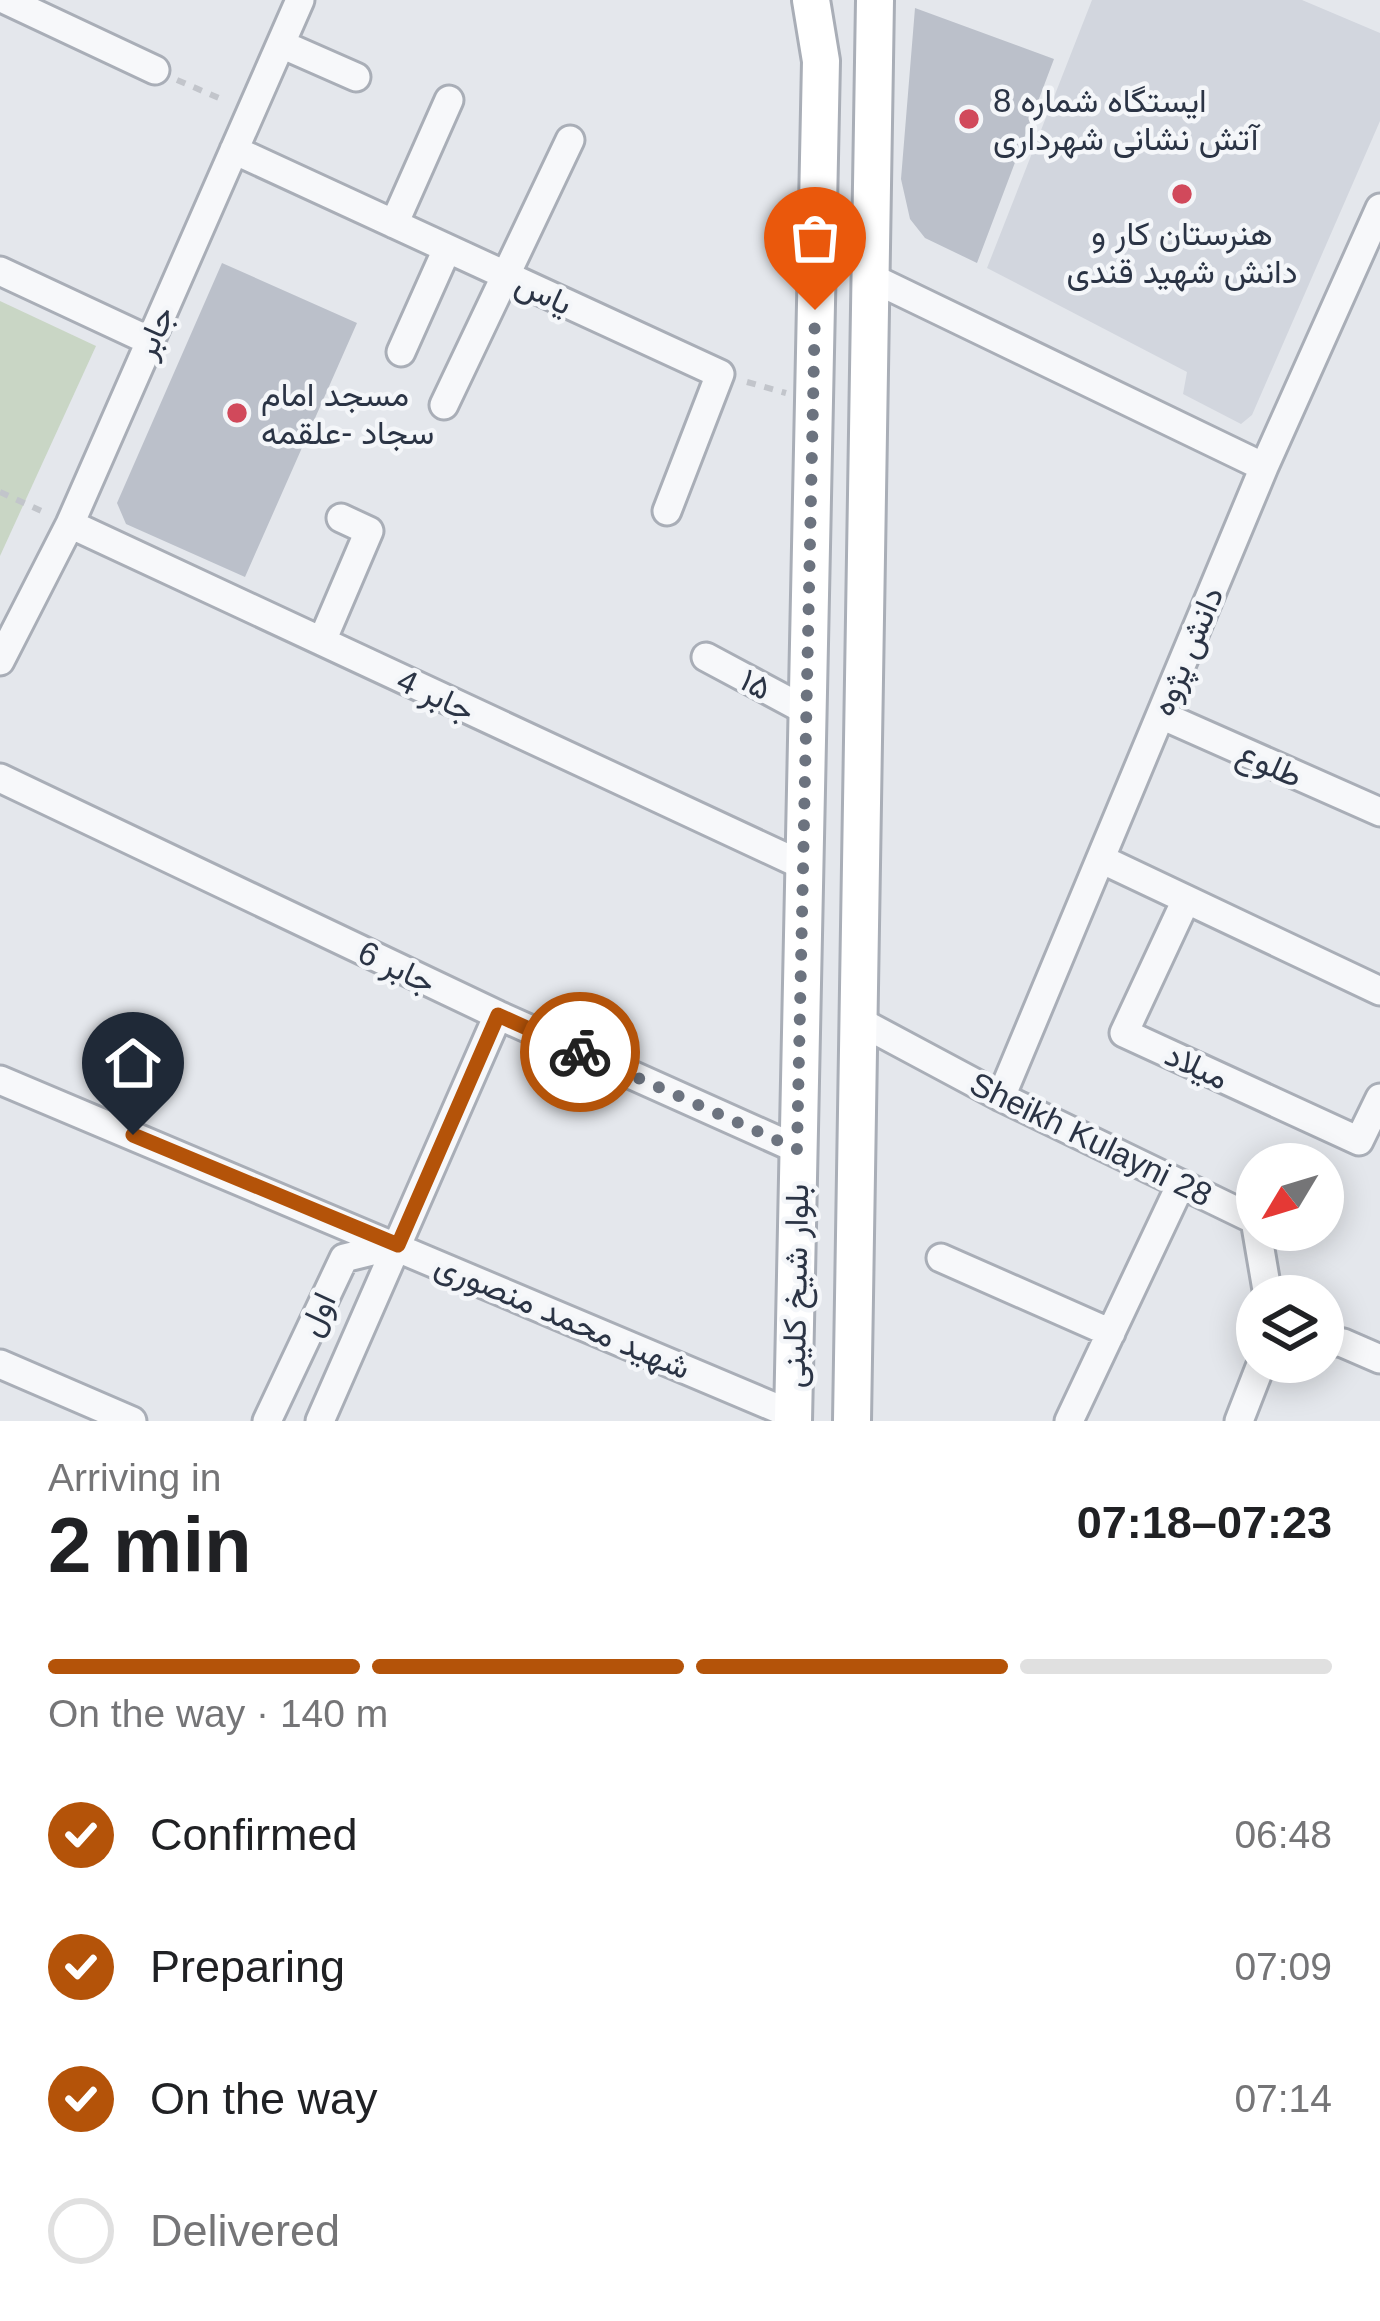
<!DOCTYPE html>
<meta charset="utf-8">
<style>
:root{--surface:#fff;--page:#f2f2f2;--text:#202124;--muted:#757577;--line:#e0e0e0;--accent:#b45309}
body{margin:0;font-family:Arial,Vazirmatn,sans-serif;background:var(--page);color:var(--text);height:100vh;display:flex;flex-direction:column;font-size:45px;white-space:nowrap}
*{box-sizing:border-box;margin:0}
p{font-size:39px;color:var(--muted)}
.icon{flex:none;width:66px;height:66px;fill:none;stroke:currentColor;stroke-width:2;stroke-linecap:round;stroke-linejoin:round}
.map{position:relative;height:1421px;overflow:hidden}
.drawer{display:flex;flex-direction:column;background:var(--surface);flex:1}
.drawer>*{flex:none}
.needle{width:78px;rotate:232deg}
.buttons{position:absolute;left:1236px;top:1143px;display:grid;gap:24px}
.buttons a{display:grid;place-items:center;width:108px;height:108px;border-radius:50%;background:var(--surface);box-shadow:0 6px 30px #0003;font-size:60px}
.pin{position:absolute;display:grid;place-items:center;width:102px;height:102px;color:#fff;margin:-123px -51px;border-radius:50% 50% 50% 0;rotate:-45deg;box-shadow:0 0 12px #0007}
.pin .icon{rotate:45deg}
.courier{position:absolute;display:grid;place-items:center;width:120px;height:120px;margin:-60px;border:9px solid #b45309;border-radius:50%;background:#fff;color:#222;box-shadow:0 3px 15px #0007}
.overview em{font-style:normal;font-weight:600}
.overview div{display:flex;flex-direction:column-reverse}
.overview{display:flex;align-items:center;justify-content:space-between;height:204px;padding:0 48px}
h1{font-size:78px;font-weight:600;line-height:90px}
.bar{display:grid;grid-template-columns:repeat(4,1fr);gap:18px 12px;align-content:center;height:144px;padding:0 48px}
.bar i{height:15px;border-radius:9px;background:var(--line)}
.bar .active{background:var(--accent)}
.bar p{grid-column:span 4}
ol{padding:0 48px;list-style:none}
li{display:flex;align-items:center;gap:36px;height:132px}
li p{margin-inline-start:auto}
li .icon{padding:12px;border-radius:50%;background:var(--accent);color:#fff;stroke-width:4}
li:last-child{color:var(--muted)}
li i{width:66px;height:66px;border:6px solid var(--line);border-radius:50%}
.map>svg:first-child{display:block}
.built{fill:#d2d6de}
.green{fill:#c9d6c5}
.building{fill:#bbc0ca}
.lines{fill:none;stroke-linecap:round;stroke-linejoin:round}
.minor-casing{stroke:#a9aeb7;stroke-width:33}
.secondary-casing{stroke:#a9aeb7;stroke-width:42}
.path{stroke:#c2c5cb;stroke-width:6;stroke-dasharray:9 9;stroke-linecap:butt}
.minor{stroke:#f7f8fa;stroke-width:27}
.secondary{stroke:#fff;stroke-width:36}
.done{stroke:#6c737f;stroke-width:12;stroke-dasharray:0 21.6}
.route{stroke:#b45309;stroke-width:15}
.poi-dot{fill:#d1495b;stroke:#f4f6f9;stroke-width:4.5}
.labels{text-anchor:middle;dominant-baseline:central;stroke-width:9;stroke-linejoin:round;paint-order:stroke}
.poi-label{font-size:33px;fill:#2b3445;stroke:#f4f6f9;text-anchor:start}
.street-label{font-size:33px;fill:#2b3445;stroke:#f4f6f9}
</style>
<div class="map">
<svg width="1380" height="1421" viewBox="0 0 1380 1421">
<rect width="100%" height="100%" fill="#e4e7ec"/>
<path class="built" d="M1092,0H1302L1380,33V121L1252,415L1241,424L1183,394L1187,372L987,268Z"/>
<path class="green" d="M0,301L96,346L0,556Z"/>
<path class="building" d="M915,8L1054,59L977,263L925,238L910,219L901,179Z
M222,263L357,323L245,577L126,524L117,503Z"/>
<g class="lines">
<defs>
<path id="minor" d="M6,0L155,70
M281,44L356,77
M234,150L720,374L667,511
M394,224L449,100
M0,271L150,341
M872,278L1264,467
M401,352L447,249
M444,405L570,140
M70,524L802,865
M322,641L369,531L341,518
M706,657L805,710
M0,661L70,524L300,0
M1161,715L1380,812
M0,778L498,1015L797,1149
M1101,859L1380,991
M1186,900L1124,1033L1359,1141L1380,1098
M859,1021L1001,1097L1255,1220L1268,1296
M0,1080L793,1415
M1001,1097L1264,467L1380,208
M941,1258L1111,1333
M1323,1339L1343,1343L1380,1359
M0,1364L132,1421
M267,1421L344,1258L397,1245
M320,1421L498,1015
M1069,1421L1181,1184
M1239,1421L1262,1362"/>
<path id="secondary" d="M793,1421L821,61L811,0
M852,1421L875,0"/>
</defs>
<use href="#minor" class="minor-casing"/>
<use href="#secondary" class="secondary-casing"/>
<path class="path" d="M177,80L226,101
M747,382L786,393
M0,492L46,513"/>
<use href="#minor" class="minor"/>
<use href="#secondary" class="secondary"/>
</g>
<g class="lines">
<path class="done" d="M580,1052L797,1149L815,310"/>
<path class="route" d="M133,1135L398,1245L498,1015L580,1052"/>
</g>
<g class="poi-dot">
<circle cx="969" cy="119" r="12"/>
<circle cx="1182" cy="194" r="12"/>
<circle cx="237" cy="413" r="12"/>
</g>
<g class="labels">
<g class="poi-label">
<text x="993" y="100">ایستگاه شماره 8<tspan x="993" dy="38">آتش نشانی شهرداری</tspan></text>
<text x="1182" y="233" text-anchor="middle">هنرستان کار و<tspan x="1182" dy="38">دانش شهید قندی</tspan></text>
<text x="261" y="394">مسجد امام<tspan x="261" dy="38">سجاد -علقمه</tspan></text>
</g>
<g class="street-label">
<text transform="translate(544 293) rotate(25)">یاس</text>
<text transform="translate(154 332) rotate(-66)">جابر</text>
<text transform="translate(1187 651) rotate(-67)">دانش پژوه</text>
<text transform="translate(756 684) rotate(28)">۱۵</text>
<text transform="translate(436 695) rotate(25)">جابر 4</text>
<text transform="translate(1270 764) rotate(24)">طلوع</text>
<text transform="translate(397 967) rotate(25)">جابر 6</text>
<text transform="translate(1197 1066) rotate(25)">میلاد</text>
<text transform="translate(1091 1139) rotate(26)">Sheikh Kulayni 28</text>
<text transform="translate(795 1286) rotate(-89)">بلوار شیخ کلینی</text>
<text transform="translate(317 1314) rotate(-65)">اول</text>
<text transform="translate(563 1316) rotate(23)">شهید محمد منصوری</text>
</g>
</g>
</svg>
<div class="buttons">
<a><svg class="needle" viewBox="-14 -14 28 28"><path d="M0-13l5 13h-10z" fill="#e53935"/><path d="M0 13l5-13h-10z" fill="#757577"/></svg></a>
<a><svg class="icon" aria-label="layers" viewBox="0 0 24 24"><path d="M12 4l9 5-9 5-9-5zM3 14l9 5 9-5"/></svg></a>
</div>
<div class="pin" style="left:815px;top:310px;background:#ea580c"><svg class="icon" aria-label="bag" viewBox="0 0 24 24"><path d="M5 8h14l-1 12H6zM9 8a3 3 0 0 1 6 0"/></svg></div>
<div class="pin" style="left:133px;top:1135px;background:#1f2937"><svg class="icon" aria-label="home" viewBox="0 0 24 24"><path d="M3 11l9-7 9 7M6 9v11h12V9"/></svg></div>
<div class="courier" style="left:580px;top:1052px"><svg class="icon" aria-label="bike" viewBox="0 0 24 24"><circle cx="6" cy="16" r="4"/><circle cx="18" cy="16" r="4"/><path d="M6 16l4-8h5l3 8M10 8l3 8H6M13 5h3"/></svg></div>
</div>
<section class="drawer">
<div class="overview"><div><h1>2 min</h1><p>Arriving in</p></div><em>07:18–07:23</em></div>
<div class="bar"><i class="active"></i><i class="active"></i><i class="active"></i><i></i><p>On the way · 140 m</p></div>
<ol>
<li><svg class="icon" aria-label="check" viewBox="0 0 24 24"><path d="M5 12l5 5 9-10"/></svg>Confirmed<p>06:48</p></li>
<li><svg class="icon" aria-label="check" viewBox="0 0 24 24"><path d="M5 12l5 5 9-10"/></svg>Preparing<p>07:09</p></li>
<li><svg class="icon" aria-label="check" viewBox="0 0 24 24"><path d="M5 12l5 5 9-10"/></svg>On the way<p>07:14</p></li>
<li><i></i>Delivered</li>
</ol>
</section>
